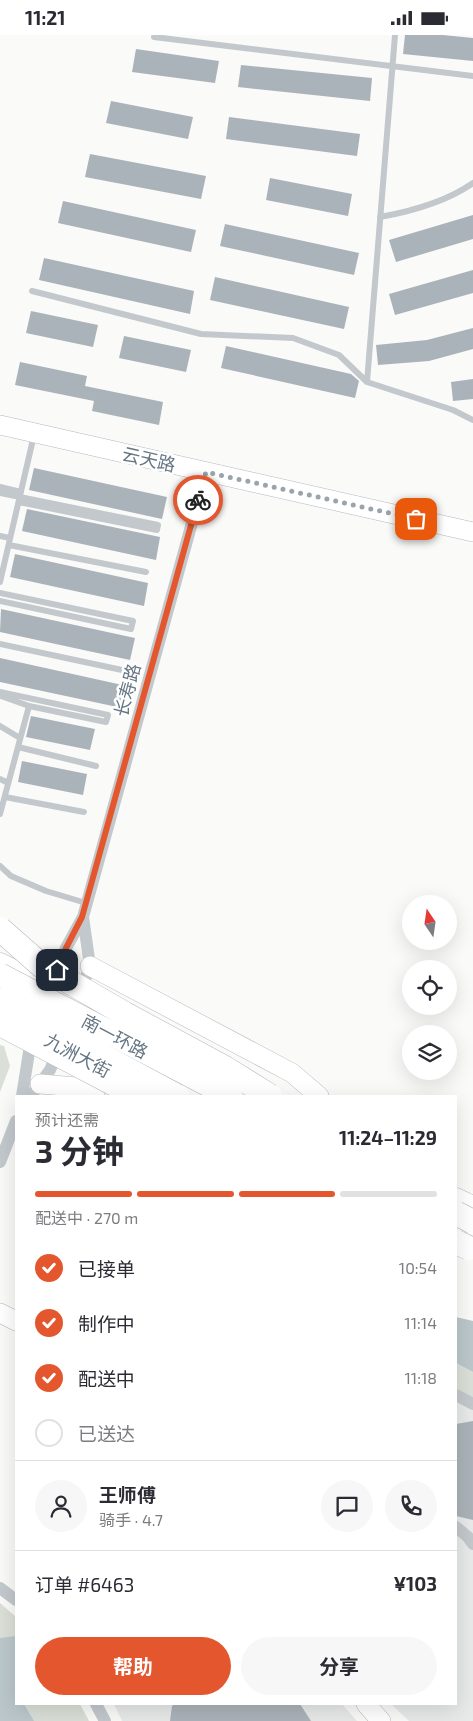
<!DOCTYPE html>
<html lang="zh">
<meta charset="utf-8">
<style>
:root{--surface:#fff;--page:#f7f7f7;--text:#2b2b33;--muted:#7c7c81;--line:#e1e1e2;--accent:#e4572e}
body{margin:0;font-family:"Exo 2","Noto Sans SC",sans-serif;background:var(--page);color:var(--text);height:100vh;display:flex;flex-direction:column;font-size:19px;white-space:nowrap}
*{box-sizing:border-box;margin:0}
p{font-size:16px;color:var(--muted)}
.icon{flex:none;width:28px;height:28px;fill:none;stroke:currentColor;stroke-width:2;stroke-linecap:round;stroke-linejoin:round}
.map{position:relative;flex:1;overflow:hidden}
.drawer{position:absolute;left:15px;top:1060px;width:442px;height:610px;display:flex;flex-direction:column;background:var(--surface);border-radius:0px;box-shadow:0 5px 20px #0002}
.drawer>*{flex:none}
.needle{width:32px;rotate:347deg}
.fabs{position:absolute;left:402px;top:860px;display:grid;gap:10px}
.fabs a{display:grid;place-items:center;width:55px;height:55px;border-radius:50%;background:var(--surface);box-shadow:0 5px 20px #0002;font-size:25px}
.pin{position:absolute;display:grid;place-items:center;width:42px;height:42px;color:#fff;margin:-21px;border-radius:10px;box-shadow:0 2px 8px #0006}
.courier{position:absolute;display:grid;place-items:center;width:50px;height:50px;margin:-25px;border:4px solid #e4572e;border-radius:50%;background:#fff;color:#222;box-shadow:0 1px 6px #0007}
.overview em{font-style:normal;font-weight:700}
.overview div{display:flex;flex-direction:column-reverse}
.overview{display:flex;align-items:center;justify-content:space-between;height:85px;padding:0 20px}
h1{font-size:32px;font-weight:700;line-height:38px}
.bar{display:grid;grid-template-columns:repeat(4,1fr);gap:8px 5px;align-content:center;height:60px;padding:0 20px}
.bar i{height:6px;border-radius:4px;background:var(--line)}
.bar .current{background:var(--accent)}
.bar p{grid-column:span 4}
.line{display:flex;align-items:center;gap:12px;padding:0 20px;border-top:1px solid var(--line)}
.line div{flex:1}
.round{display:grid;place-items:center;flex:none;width:52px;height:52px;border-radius:26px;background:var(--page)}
ol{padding:0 20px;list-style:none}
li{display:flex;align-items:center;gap:15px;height:55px}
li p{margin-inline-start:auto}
li .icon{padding:5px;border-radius:50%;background:var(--accent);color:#fff;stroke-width:4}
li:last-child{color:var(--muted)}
li i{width:28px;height:28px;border:2px solid var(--line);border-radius:50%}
.button{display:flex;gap:10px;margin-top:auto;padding:10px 20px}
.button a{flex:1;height:58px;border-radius:30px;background:var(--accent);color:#fff;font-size:20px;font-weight:700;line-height:58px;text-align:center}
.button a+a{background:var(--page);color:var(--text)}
.status{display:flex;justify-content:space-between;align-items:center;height:35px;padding:0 25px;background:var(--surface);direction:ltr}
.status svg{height:14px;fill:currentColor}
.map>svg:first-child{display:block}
.built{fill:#e8e9e9}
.green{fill:#dadfd7}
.water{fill:#bbc7cb}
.building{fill:#aab3b9}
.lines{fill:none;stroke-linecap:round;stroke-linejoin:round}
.secondary-casing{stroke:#b3babf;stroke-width:20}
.primary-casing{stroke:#b5babe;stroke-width:21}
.lane{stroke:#c3c8cc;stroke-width:6}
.street{stroke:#c3c8cc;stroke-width:12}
.secondary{stroke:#fff;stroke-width:19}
.primary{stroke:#fff;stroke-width:20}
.highway-bridge-casing{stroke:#b4b9bd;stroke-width:25;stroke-linecap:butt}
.highway-bridge{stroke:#fff;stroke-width:24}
.done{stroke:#99a4ac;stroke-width:5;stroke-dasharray:0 9}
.route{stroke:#e4572e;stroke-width:6}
.labels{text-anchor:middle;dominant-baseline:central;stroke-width:5;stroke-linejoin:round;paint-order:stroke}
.street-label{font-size:18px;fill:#657683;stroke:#fff}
</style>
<div class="status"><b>11:21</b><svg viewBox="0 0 49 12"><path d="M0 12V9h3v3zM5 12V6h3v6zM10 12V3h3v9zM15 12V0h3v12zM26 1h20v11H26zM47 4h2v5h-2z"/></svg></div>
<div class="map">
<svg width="473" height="1686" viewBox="0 0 473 1686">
<rect width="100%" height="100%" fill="#fafaf8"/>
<path class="built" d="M456,1365L473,1374V1686H409L391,1669H456Z
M114,1669H342L357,1686H122Z"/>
<path class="green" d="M0,1010L4,1011L10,1031L0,1057Z
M456,1328L473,1337V1363L456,1354Z
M0,1568L16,1582V1669H80L89,1686H0Z"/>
<path class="water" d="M456,1282L473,1286V1337L456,1328Z
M16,1601V1669H24L34,1686H0V1603Z"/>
<path class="building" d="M405,0H443L473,3V26L403,19Z
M136,14L219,26L215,48L132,37Z
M241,30L372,43L370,66L238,52Z
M111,66L193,82L188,104L106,88Z
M229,82L360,99L357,121L226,104Z
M90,119L206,141L201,164L85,142Z
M270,143L352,159L348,181L266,165Z
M63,166L196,195L191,217L58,188Z
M473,180V204L396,227L389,205Z
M225,189L359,218L354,240L220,211Z
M44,223L194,256L190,279L39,245Z
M473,235V258L395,280L389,259Z
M215,242L349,272L344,294L210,265Z
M31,276L98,290L93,312L26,298Z
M473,293V314L429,326L378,330L376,310L427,305Z
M124,301L191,315L186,337L119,323Z
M226,311L351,339L359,346L355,363L221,333Z
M20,327L87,341L85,351L163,367L159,390L92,376L94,366L15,350Z
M473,344V364L453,366L451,347Z
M34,433L167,462L162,484L29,455Z
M27,474L160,502L156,525L22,496Z
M15,519L148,548L144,571L10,542Z
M1,574L135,603L130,625L0,597Z
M0,623L127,651L122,673L0,647Z
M31,681L95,694L90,715L26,702Z
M22,726L87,739L83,760L18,747Z
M473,1386V1485L456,1481V1389Z
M175,1669H300L311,1686H170L172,1671Z"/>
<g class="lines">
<defs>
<path id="secondary" d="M0,390L473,497
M90,931L292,1038L319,1061
M40,1049L77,1052L95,1061
M0,1278L16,1286
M366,1669L381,1686"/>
<path id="primary" d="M0,928L104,980
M456,1163L473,1171"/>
</defs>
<use href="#secondary" class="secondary-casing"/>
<use href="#primary" class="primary-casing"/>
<path class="lane" d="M154,2L473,41
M380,182C413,176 446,167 473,148
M32,256L201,299L293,303L339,320L367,347L453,375L473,385
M367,347L395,0
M0,452L21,457
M0,458L158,490L157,495L19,467
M0,501L10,503
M9,510L146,537
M0,547L34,400
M0,558L133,586L131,594L0,566
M0,609L122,635
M0,657L108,680L106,687L29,671
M0,691L20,703
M18,712L96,731
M0,744L8,748
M5,762L84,777
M0,779L29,671L1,661
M0,831L11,841L46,856L86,868"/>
<path class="street" d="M54,944L66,913L83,882L206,437
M80,958L90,931L83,882
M22,1061L30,1011L33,1002
M31,1061L50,1035L58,1016
M0,1127L16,1086
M456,1360L473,1369
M456,1492L468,1502L473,1509
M0,1553L16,1565
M96,1669L105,1686"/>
<use href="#secondary" class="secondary"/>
<use href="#primary" class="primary"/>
<defs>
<path id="highway-bridge" d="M0,894L42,931L125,979L225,1033L270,1061
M0,940L230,1061
M0,966L177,1061
M0,989L137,1061
M456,1178L473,1187
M456,1207L469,1213"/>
</defs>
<use href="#highway-bridge" class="highway-bridge-casing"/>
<use href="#highway-bridge" class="highway-bridge"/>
</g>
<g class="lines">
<path class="done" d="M198,465L206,437L416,484"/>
<path class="route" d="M57,935L66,913L82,882L198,465"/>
</g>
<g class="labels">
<g class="street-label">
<text transform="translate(149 424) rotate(13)">云天路</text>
<text transform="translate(127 655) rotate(-75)">长寿路</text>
<text transform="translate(115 1001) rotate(28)">南一环路</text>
<text transform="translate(78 1020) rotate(28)">九洲大街</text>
</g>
</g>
</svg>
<div class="fabs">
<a><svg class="needle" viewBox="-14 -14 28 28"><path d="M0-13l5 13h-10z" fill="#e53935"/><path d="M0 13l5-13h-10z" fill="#7c7c81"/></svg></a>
<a><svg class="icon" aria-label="locate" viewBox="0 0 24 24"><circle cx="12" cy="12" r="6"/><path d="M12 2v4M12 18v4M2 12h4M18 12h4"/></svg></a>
<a><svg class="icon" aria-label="layers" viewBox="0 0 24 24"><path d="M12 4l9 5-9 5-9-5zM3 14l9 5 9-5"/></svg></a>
</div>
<div class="pin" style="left:416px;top:484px;background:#ea580c"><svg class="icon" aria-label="bag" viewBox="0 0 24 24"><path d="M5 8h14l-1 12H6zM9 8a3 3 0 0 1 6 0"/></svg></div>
<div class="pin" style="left:57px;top:935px;background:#1f2937"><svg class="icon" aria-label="home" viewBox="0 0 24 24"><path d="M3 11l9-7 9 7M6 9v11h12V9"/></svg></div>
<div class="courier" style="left:198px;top:465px"><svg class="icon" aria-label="bike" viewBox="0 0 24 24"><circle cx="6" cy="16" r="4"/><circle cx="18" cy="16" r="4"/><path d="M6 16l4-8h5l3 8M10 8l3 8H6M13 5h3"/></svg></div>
<section class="drawer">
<div class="overview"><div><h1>3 分钟</h1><p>预计还需</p></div><em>11:24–11:29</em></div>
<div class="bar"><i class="current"></i><i class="current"></i><i class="current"></i><i></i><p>配送中 · 270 m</p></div>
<ol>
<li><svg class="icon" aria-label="check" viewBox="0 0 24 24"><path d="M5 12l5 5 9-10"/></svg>已接单<p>10:54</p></li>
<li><svg class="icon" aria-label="check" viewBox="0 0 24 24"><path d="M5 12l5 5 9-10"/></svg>制作中<p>11:14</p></li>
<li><svg class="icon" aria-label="check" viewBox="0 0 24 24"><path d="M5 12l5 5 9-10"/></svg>配送中<p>11:18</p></li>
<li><i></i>已送达</li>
</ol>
<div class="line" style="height:90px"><a class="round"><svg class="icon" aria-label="person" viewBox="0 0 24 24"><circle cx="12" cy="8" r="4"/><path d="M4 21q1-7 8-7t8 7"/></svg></a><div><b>王师傅</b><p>骑手 · 4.7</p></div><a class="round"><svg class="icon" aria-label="chat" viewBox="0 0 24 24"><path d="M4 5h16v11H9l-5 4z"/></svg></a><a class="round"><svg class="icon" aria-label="phone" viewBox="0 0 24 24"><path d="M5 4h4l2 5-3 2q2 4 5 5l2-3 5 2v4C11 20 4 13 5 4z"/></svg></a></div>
<div class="line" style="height:65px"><div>订单 #6463</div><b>¥103</b></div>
<div class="button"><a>帮助</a><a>分享</a></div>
</section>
</div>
